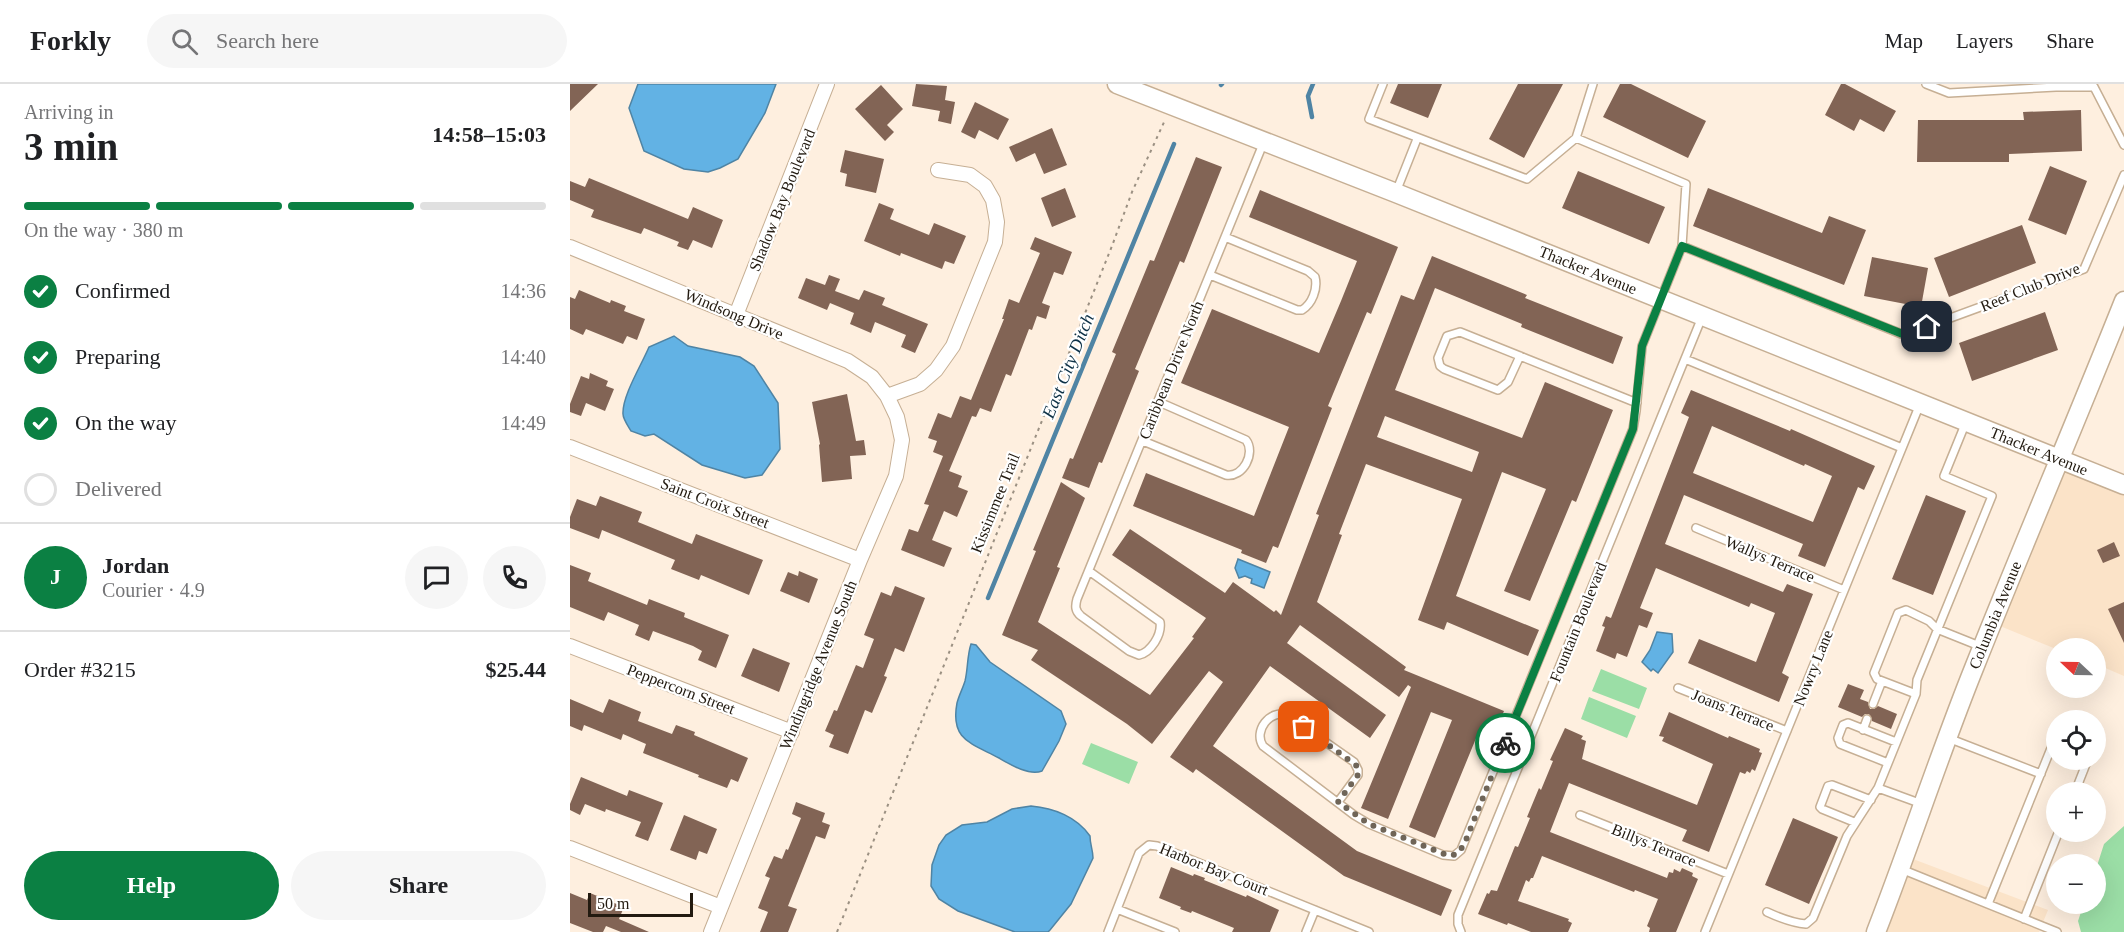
<!DOCTYPE html>
<meta charset="utf-8">
<style>
:root{--surface:#fff;--page:#f6f6f6;--text:#202124;--muted:#757577;--line:#e0e0e0;--accent:#0b8043}
body{margin:0;font-family:Georgia,serif;background:var(--page);color:var(--text);height:100vh;display:flex;flex-direction:column;font-size:22px;white-space:nowrap}
*{box-sizing:border-box;margin:0}
p{font-size:20px;color:var(--muted)}
.icon{flex:none;width:33px;height:33px;fill:none;stroke:currentColor;stroke-width:2;stroke-linecap:round;stroke-linejoin:round}
.map{position:relative;flex:1;overflow:hidden}
.sheet{display:flex;flex-direction:column;background:var(--surface);width:570px}
.sheet>*{flex:none}
.needle{width:39px;rotate:292deg}
.fabs{position:absolute;left:1476px;top:554px;display:grid;gap:12px}
.fabs a{display:grid;place-items:center;width:60px;height:60px;border-radius:50%;background:var(--surface);box-shadow:0 6px 24px #0002;font-size:30px}
.scale{position:absolute;left:18px;bottom:15px;width:105px;box-sizing:border-box;padding-left:6px;border:3px solid #221a10;border-top:0;font-size:16px;line-height:21px;white-space:nowrap;color:#221a10;-webkit-text-stroke:4px #fff;paint-order:stroke}
.pin{position:absolute;display:grid;place-items:center;width:51px;height:51px;color:#fff;margin:-26px;border-radius:12px;box-shadow:0 3px 9px #0006}
.courier{position:absolute;display:grid;place-items:center;width:60px;height:60px;margin:-30px;border:4px solid #0b8043;border-radius:50%;background:#fff;color:#222;box-shadow:0 2px 8px #0007}
.overview em{font-style:normal;font-weight:600}
.overview div{display:flex;flex-direction:column-reverse}
.overview{display:flex;align-items:center;justify-content:space-between;height:102px;padding:0 24px}
h1{font-size:39px;font-weight:600;line-height:45px}
.bar{display:grid;grid-template-columns:repeat(4,1fr);gap:9px 6px;align-content:center;height:72px;padding:0 24px}
.bar i{height:8px;border-radius:4px;background:var(--line)}
.bar .current{background:var(--accent)}
.bar p{grid-column:span 4}
.line{display:flex;align-items:center;gap:15px;padding:0 24px;border-top:2px solid var(--line)}
.line div{flex:1}
.round{display:grid;place-items:center;flex:none;width:63px;height:63px;border-radius:32px;background:var(--page)}
ol{padding:0 24px;list-style:none}
li{display:flex;align-items:center;gap:18px;height:66px}
li p{margin-inline-start:auto}
li .icon{padding:6px;border-radius:50%;background:var(--accent);color:#fff;stroke-width:4}
li:last-child{color:var(--muted)}
li i{width:33px;height:33px;border:3px solid var(--line);border-radius:50%}
.button{display:flex;gap:12px;margin-top:auto;padding:12px 24px}
.button a{flex:1;height:69px;border-radius:36px;background:var(--accent);color:#fff;font-size:24px;font-weight:600;line-height:69px;text-align:center}
.button a+a{background:var(--page);color:var(--text)}
header{display:flex;align-items:center;gap:36px;box-sizing:border-box;height:84px;padding:0 30px;background:var(--surface);border-bottom:2px solid var(--line)}
header strong{font-size:28px}
nav{display:flex;gap:33px;margin-inline-start:auto;font-size:21px}
.search{width:420px;height:54px;background:var(--page);display:flex;align-items:center;gap:15px;box-sizing:border-box;padding:0 21px;border-radius:33px;color:var(--muted);font-size:22px}
main{display:flex;flex:1;min-height:0}
.map>svg:first-child{display:block}
.built{fill:#fbe3c8}
.green{fill:#9bdea6}
.water{fill:#62b2e4;stroke:#4f84a4;stroke-width:1.5}
.lines{fill:none;stroke-linecap:round;stroke-linejoin:round}
.stream{stroke:#4f84a4;stroke-width:4.5}
.building{fill:#826455;fill-rule:evenodd}
.service-casing{stroke:#c6af94;stroke-width:10}
.minor-casing{stroke:#c6af94;stroke-width:16}
.tertiary-casing{stroke:#c6af94;stroke-width:21}
.path{stroke:#9b9082;stroke-width:2;stroke-dasharray:3 4.5;stroke-linecap:butt}
.service{stroke:#fff;stroke-width:7}
.minor{stroke:#fff;stroke-width:14}
.tertiary{stroke:#fff;stroke-width:18}
.done{stroke:#6f6558;stroke-width:6;stroke-dasharray:0 10.8}
.route{stroke:#0b8043;stroke-width:8}
.labels{text-anchor:middle;dominant-baseline:central;stroke-width:4.5;stroke-linejoin:round;paint-order:stroke}
.street-label{font-size:16px;fill:#221a10;stroke:#fff}
.water-label{font-size:18px;font-style:italic;fill:#0d3146;stroke:#fff}
</style>
<header>
<strong>Forkly</strong>
<div class="search"><svg class="icon" aria-label="search" viewBox="0 0 24 24"><circle cx="10" cy="10" r="6"/><path d="M15 15l6 6"/></svg>Search here</div>
<nav><a>Map</a><a>Layers</a><a>Share</a></nav>
</header>
<main>
<section class="sheet">
<div class="overview"><div><h1>3 min</h1><p>Arriving in</p></div><em>14:58–15:03</em></div>
<div class="bar"><i class="current"></i><i class="current"></i><i class="current"></i><i></i><p>On the way · 380 m</p></div>
<ol>
<li><svg class="icon" aria-label="check" viewBox="0 0 24 24"><path d="M5 12l5 5 9-10"/></svg>Confirmed<p>14:36</p></li>
<li><svg class="icon" aria-label="check" viewBox="0 0 24 24"><path d="M5 12l5 5 9-10"/></svg>Preparing<p>14:40</p></li>
<li><svg class="icon" aria-label="check" viewBox="0 0 24 24"><path d="M5 12l5 5 9-10"/></svg>On the way<p>14:49</p></li>
<li><i></i>Delivered</li>
</ol>
<div class="line" style="height:108px"><b class="round" style="background:var(--accent);color:#fff">J</b><div><b>Jordan</b><p>Courier · 4.9</p></div><a class="round"><svg class="icon" aria-label="chat" viewBox="0 0 24 24"><path d="M4 5h16v11H9l-5 4z"/></svg></a><a class="round"><svg class="icon" aria-label="phone" viewBox="0 0 24 24"><path d="M5 4h4l2 5-3 2q2 4 5 5l2-3 5 2v4C11 20 4 13 5 4z"/></svg></a></div>
<div class="line" style="height:78px"><div>Order #3215</div><b>$25.44</b></div>
<div class="button"><a>Help</a><a>Share</a></div>
</section>
<div class="map">
<svg width="1554" height="848" viewBox="0 0 1554 848">
<rect width="100%" height="100%" fill="#feefdf"/>
<path class="built" d="M1494,385L1554,409V592L1526,580V564L1486,565L1430,542Z
M1343,775L1478,826L1469,848H1314Z"/>
<path class="green" d="M1031,585L1077,604L1069,625L1022,607Z
M1019,613L1066,632L1057,654L1011,635Z
M521,659L568,678L559,700L512,680Z
M1554,742V848H1511L1508,837L1514,819H1526V785L1534,760Z"/>
<path class="water" d="M68,0H206L195,29L168,75L150,84L138,88L114,85L74,67L59,24Z
M104,252L118,262L170,273L184,282L208,319L210,365L192,391L175,394L132,381L84,350L75,352L61,347C58,342 53,335 53,330C52,312 72,280 79,263Z
M668,475L700,488L694,504L681,499L682,495L675,492L669,494L665,484Z
M1087,548L1102,550L1103,568L1088,589L1083,585L1081,587L1072,578L1080,566Z
M401,560L406,561L420,578L491,627L496,640L489,657L472,687C459,692 441,681 429,674C401,659 380,656 387,619C389,611 393,604 395,597C398,585 397,572 401,560Z
M461,722C484,724 507,733 520,752C520,761 523,766 523,774L501,820L480,846L478,848H445L388,827L369,815L361,802L362,781L369,761L376,751L392,741L417,738L442,725Z"/>
<g class="lines">
<path class="stream" d="M651,1L652,0
M742,33L738,12L743,0
M418,514L604,60"/>
</g>
<path class="building" d="M0,0H28L0,27Z
M346,0L377,2L375,16L385,18L381,40L368,37L370,27L342,22Z
M828,0H872L858,34L820,19Z
M948,0H993L954,74L919,55Z
M1050,0H1061L1136,37L1118,74L1033,33Z
M1271,0H1275L1326,27L1314,48L1290,35L1284,47L1255,31Z
M311,1L333,25L317,41L324,48L315,57L285,25Z
M405,18L439,35L428,56L409,46L405,55L391,48Z
M1511,26L1512,67L1439,70V78H1347L1348,36H1454L1453,28Z
M482,44L497,81L474,90L465,69L446,78L439,63Z
M275,66L314,75L306,109L275,102L277,90L270,88Z
M626,73L652,83L614,179L610,177L565,285L569,287L532,379L529,378L519,404L492,394L500,374L503,375L546,270L542,268L580,176L584,177Z
M1480,82L1517,97L1496,151L1458,136Z
M1008,87L1095,123L1079,160L992,124Z
M19,94L118,135L123,123L153,136L142,164L123,156L118,166L107,162L109,158L74,144L71,150L21,133L24,126L0,116V97L15,103Z
M495,104L506,133L482,143L471,114Z
M1138,104L1252,149L1259,132L1296,146L1274,201L1123,142Z
M690,106L828,163L801,230L797,228L758,322L762,324L708,464L703,462L696,479L671,469L672,466L563,422L576,389L684,432L719,343L611,299L642,225L749,269L771,217L787,177L679,133Z
M309,119L324,125L320,135L359,151L364,139L396,152L384,180L375,177L372,185L331,169L330,172L294,157Z
M1452,141L1466,179L1379,213L1364,174Z
M465,153L502,168L493,191L484,188L472,219L480,222L476,235L467,232L462,246L459,245L441,292L436,290L421,328L410,324L406,333L402,332L379,387L392,392L388,403L398,407L387,433L374,427L362,456L382,464L374,483L331,466L339,445L348,448L359,421L354,420L373,372L363,368L367,357L358,354L368,329L381,334L390,312L401,316L434,235H432L439,215L449,219L470,169L460,165Z
M862,172L957,211L955,214L1053,253L1043,280L951,243L952,240L865,204L825,306L952,354L975,298L1043,326L1006,418L1002,416L960,517L934,507L976,405L932,388L886,512L969,546L958,572L877,538L874,546L848,536L892,415L796,380L769,450L772,451L747,518L836,583L834,586L934,627L923,653L909,647L865,754L839,743L882,636L861,628L818,735L791,724L841,603L838,601L829,613L730,541L717,559L816,631L800,654L700,582L643,662L787,767L882,806L871,832L774,792L626,685L623,689L600,673L653,598L639,587L582,660L557,640L461,576L468,566L432,551L466,467L463,466L491,398L515,414L487,483L490,484L468,538L580,611L624,554L622,553L636,534L542,471L560,445L655,509L663,498L704,528L706,526L711,531L749,431L746,430L831,211L844,216ZM815,332L909,368L902,388L807,353Z
M1302,173L1358,184L1351,223L1294,212Z
M259,191L270,195L265,207L289,216L294,206L315,214L312,221L358,240L345,269L331,263L336,251L305,238L301,249L280,240L284,229L260,219L257,226L228,214L236,194L255,201Z
M9,206L40,219L41,216L56,222L54,227L75,235L67,256L57,252L53,260L16,245L13,251L0,245V213L5,215Z
M1475,228L1488,266L1402,297L1389,259Z
M20,289L38,297L36,302L44,305L35,327L16,319L11,332L0,328V320L11,292L19,295Z
M1121,306L1220,347L1221,345L1305,382L1294,406L1288,403L1255,483L1228,472L1233,460L1114,411L1095,460L1213,508L1217,500L1243,510L1212,589L1219,593L1209,618L1118,579L1129,555L1186,578L1205,529L1181,519L1179,523L1086,484L1070,524L1083,529L1077,544L1069,541L1057,573L1047,569L1045,575L1026,567L1035,543L1032,542L1036,532L1041,534L1119,333L1111,329ZM1142,342L1234,382L1235,380L1262,392L1243,438L1123,389Z
M277,310L286,357L294,356L296,371L280,372L282,395L252,398L249,361L250,360L242,318Z
M1356,411L1396,427L1363,511L1322,495Z
M30,412L72,428L68,438L122,460L126,450L193,476L179,511L131,491L129,496L101,485L105,476L32,446L29,455L0,444V433L7,415L26,422Z
M1544,458L1550,472L1533,479L1527,466Z
M0,481L21,489L18,497L77,521L79,515L115,529L114,533L159,551L146,584L128,576L132,567L123,562L83,547L79,557L65,551L69,541L38,528L34,537L0,523Z
M229,487L248,495L239,519L210,507L218,488L228,492Z
M325,502L355,514L334,568L325,564L314,592L317,593L302,629L295,626L278,670L259,663L264,651L255,647L264,626L267,627L286,581L293,584L304,555L294,551L311,508L321,512Z
M1554,518V559L1538,525Z
M183,564L220,579L209,608L171,592Z
M1278,600L1294,606L1290,615L1298,618L1300,625H1304L1308,622L1327,630L1321,645L1302,637L1299,630H1295L1292,633L1268,623Z
M0,615L33,629L39,615L71,628L68,637L102,650L106,641L125,648L124,651L178,674L168,698L161,695L157,704L128,693L129,691L73,669L76,660L53,650L51,656L14,641L12,647L0,642Z
M1099,628L1158,654L1159,652L1190,665L1189,668L1192,669L1185,687L1182,685L1180,689L1177,687L1175,690L1170,688L1139,768L1112,757L1117,746L999,699L980,748L1097,794L1099,788L1103,789L1104,785L1110,788L1112,784L1123,789L1122,792L1128,795L1106,848H1079L1080,844L1077,842L1088,815L1065,806L1064,808L972,772L963,794H961L959,798L956,796L948,817L999,835L998,837L1002,839L998,848H961L938,839L937,841L908,830L917,809L919,810L921,806L927,807L945,762L948,763L960,734L957,733L969,704L971,706L983,677L980,676L995,644L1013,652L1011,655L1016,657L1012,675L1127,721L1143,680L1092,657L1094,653L1089,652Z
M11,693L57,712L59,706L93,719L78,757L65,752L71,738L36,725L35,728L15,720L10,731L0,726V720Z
M226,718L255,729L252,738L260,741L255,755L246,752L218,822L227,825L218,848H190L198,828L188,824L200,794L195,792L204,772L212,775L216,765L218,766L231,734L222,730Z
M114,731L147,745L137,770L129,767L126,776L100,766Z
M1223,734L1268,753L1239,820L1195,801Z
M601,783L623,792L624,790L635,794L634,796L676,813L677,811L709,826L700,848H662L664,844L622,827L621,829L610,825L611,823L589,814Z
M0,809L17,816L20,809L54,823L49,835L79,848H51L36,842L33,848H23L0,839Z"/>
<g class="lines">
<defs>
<path id="service" d="M813,0L799,35L957,95L1006,54L1116,100L1112,162L1334,251L1514,185L1554,91
M1356,0L1379,9L1486,3H1524L1554,61
M1006,54L1023,0
M826,108L847,55
M640,191L727,226H732C742,220 748,205 745,193L738,187L655,153
M950,272L938,298L928,306L874,285L870,282L868,274L877,252L890,248L1067,319
M1115,275L1332,364
M573,357L656,391C673,394 686,369 676,356L589,318
M1126,444L1274,506
M519,487L590,538C592,551 581,568 569,571L559,567L511,532C505,527 505,522 507,515L693,60
M1108,604L1217,647
M1346,610L1307,595L1304,589L1328,529L1336,526L1359,537L1367,545L1412,563
M1303,620L1312,597
M1496,636L1503,634L1508,636
M1293,646L1297,635
M1526,646V657
M1378,654L1471,690
M1318,679L1270,660L1268,654L1273,641L1278,639L1326,658
M1505,708L1518,675
M768,718L788,691V686L784,678L717,631C700,625 683,647 693,662L784,731L799,740L873,771L884,772L891,766L1063,345L1066,327L1072,262L1112,162
M1352,720L1308,704L1346,610L1347,596L1422,412L1374,392L1396,338
M1010,731L1158,790
M1284,738L1252,725L1250,723L1258,702L1262,701L1301,716
M1331,785L1487,848
M1418,820L1486,652
M547,825L605,848
M1197,828C1210,834 1222,839 1236,840L1243,834L1277,752L1308,704
M1454,835L1489,747
M538,848L569,769L579,761L587,762L799,848
M736,848L745,826
M891,848L888,840V831L1132,233
M1135,848L1350,320"/>
<path id="minor" d="M0,163L278,277L302,293L317,312L327,333L332,356L326,392L290,476L141,848
M166,231L257,0
M317,312L350,300L366,286L383,262L425,158L427,138L423,116L415,102L400,91L368,86
M0,363L290,476
M0,562L222,648
M0,764L151,823"/>
<path id="tertiary" d="M547,0L826,109L1554,401
M1306,848C1340,761 1369,671 1404,584C1453,461 1505,340 1554,217"/>
</defs>
<use href="#service" class="service-casing"/>
<use href="#minor" class="minor-casing"/>
<use href="#tertiary" class="tertiary-casing"/>
<path class="path" d="M267,848L542,162L562,108L595,36"/>
<use href="#service" class="service"/>
<use href="#minor" class="minor"/>
<use href="#tertiary" class="tertiary"/>
</g>
<g class="lines">
<path class="done" d="M734,643L787,682L788,691L768,718L799,740L879,772L887,770L894,761L935,659"/>
<path class="route" d="M935,659L1063,345L1072,262L1112,162L1335,251L1357,243"/>
</g>
<g class="labels">
<g class="street-label">
<text transform="translate(212 116) rotate(-68)">Shadow Bay Boulevard</text>
<text transform="translate(1018 186) rotate(22)">Thacker Avenue</text>
<text transform="translate(1460 203) rotate(-22)">Reef Club Drive</text>
<text transform="translate(164 230) rotate(23)">Windsong Drive</text>
<text transform="translate(601 286) rotate(-68)">Caribbean Drive North</text>
<text transform="translate(1469 367) rotate(22)">Thacker Avenue</text>
<text transform="translate(145 419) rotate(21)">Saint Croix Street</text>
<text transform="translate(425 419) rotate(-68)">Kissimmee Trail</text>
<text transform="translate(1200 475) rotate(23)">Wallys Terrace</text>
<text transform="translate(1425 531) rotate(-68)">Columbia Avenue</text>
<text transform="translate(1008 538) rotate(-68)">Fountain Boulevard</text>
<text transform="translate(248 581) rotate(-68)">Windingridge Avenue South</text>
<text transform="translate(1243 584) rotate(-68)">Nowry Lane</text>
<text transform="translate(111 605) rotate(21)">Peppercorn Street</text>
<text transform="translate(1163 626) rotate(22)">Joans Terrace</text>
<text transform="translate(1084 761) rotate(22)">Billys Terrace</text>
<text transform="translate(644 785) rotate(22)">Harbor Bay Court</text>
</g>
<g class="water-label">
<text transform="translate(498 282) rotate(-68)">East City Ditch</text>
</g>
</g>
</svg>
<div class="fabs">
<a><svg class="needle" viewBox="-14 -14 28 28"><path d="M0-13l5 13h-10z" fill="#e53935"/><path d="M0 13l5-13h-10z" fill="#757577"/></svg></a>
<a><svg class="icon" aria-label="locate" viewBox="0 0 24 24"><circle cx="12" cy="12" r="6"/><path d="M12 2v4M12 18v4M2 12h4M18 12h4"/></svg></a>
<a>+</a>
<a>−</a>
</div>
<div class="scale">50 m</div>
<div class="pin" style="left:734px;top:643px;background:#ea580c"><svg class="icon" aria-label="bag" viewBox="0 0 24 24"><path d="M5 8h14l-1 12H6zM9 8a3 3 0 0 1 6 0"/></svg></div>
<div class="pin" style="left:1357px;top:243px;background:#1f2937"><svg class="icon" aria-label="home" viewBox="0 0 24 24"><path d="M3 11l9-7 9 7M6 9v11h12V9"/></svg></div>
<div class="courier" style="left:935px;top:659px"><svg class="icon" aria-label="bike" viewBox="0 0 24 24"><circle cx="6" cy="16" r="4"/><circle cx="18" cy="16" r="4"/><path d="M6 16l4-8h5l3 8M10 8l3 8H6M13 5h3"/></svg></div>
</div>
</main>
